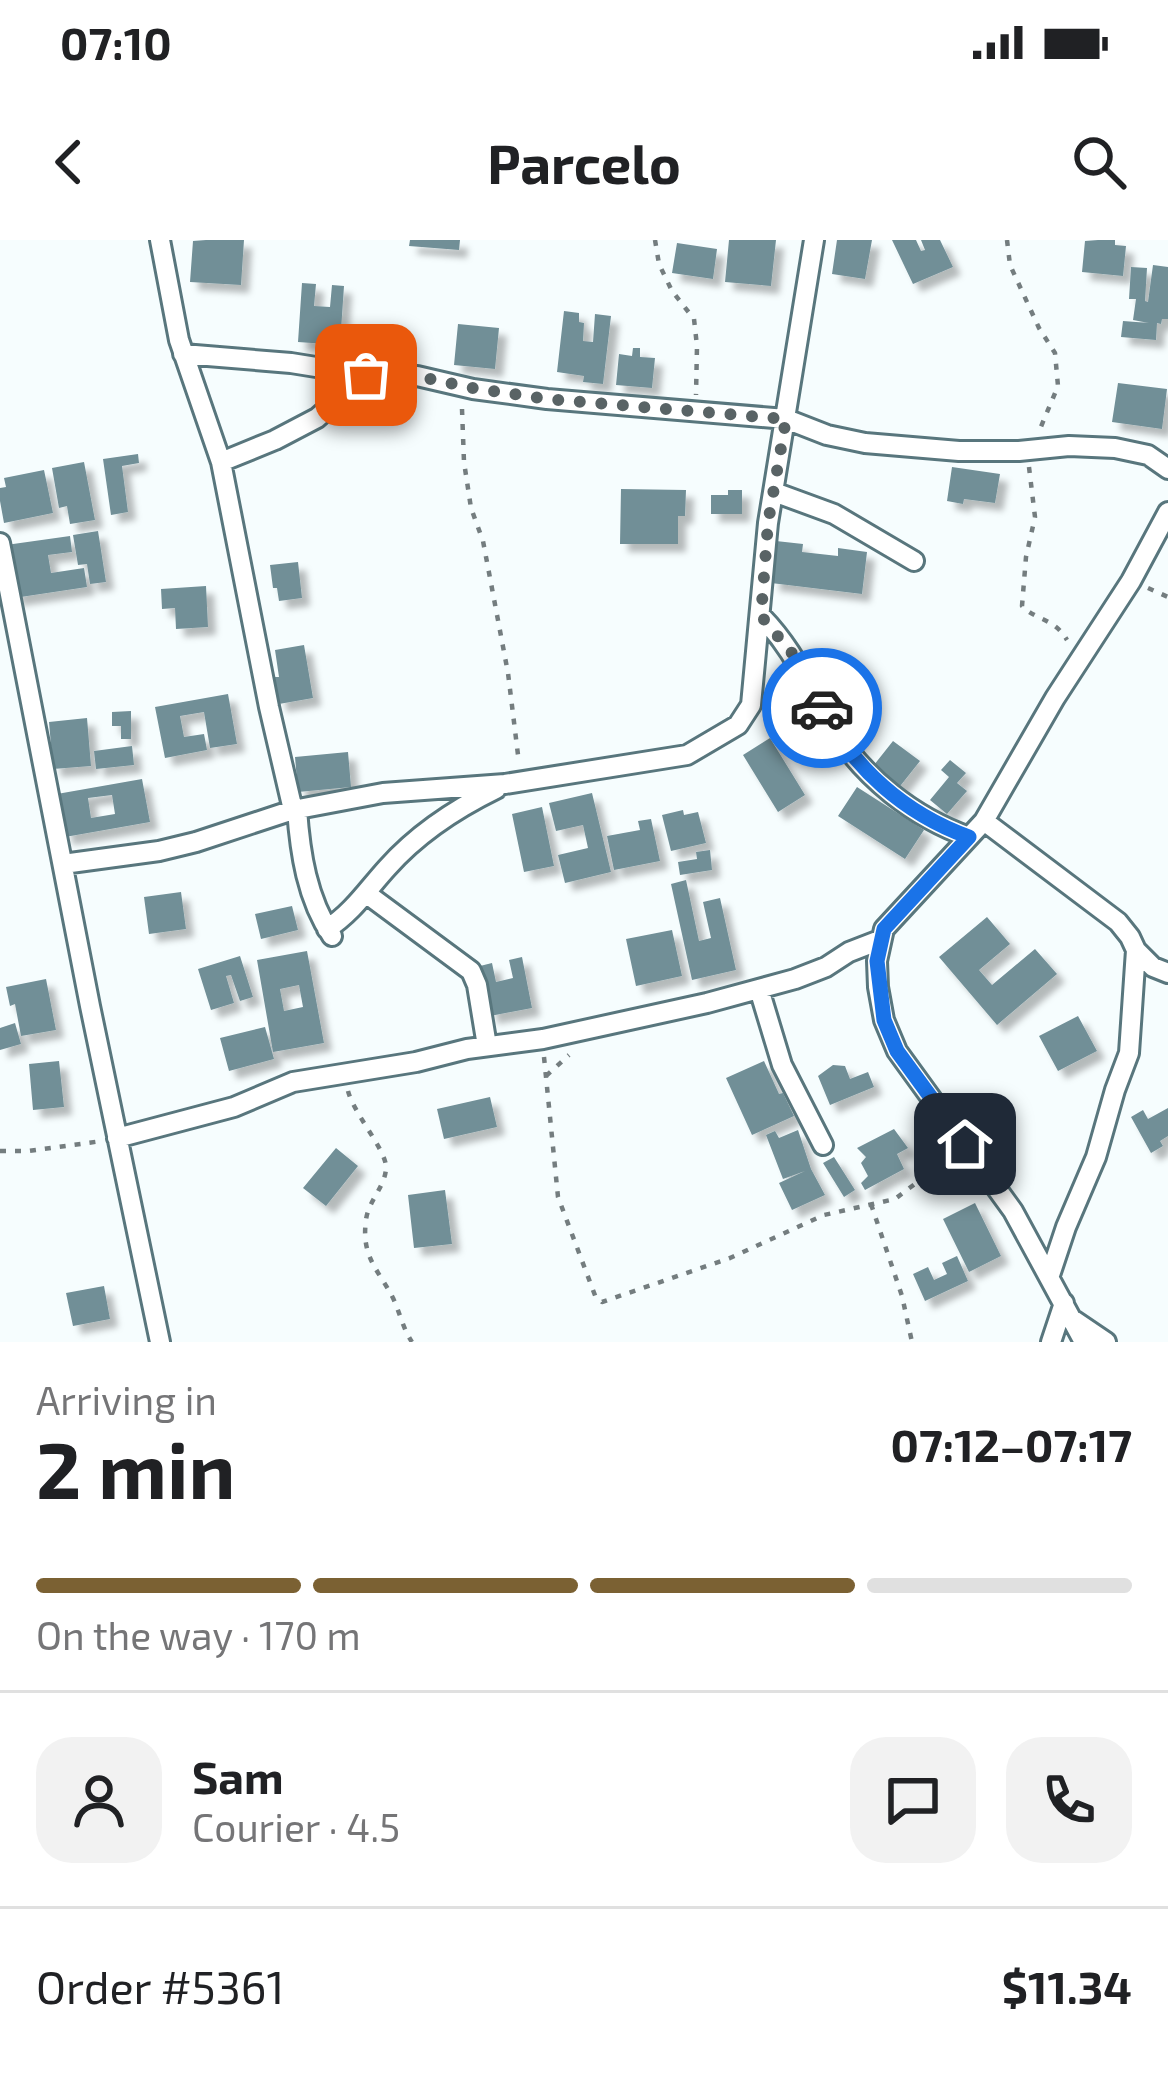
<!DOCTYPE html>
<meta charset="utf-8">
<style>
:root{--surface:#fff;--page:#f2f2f2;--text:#202124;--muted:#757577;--line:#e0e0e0;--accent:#7b6133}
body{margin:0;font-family:"Exo 2",sans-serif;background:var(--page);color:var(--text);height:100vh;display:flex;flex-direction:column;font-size:45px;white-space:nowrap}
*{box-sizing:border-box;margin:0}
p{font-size:39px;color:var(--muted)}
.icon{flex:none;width:66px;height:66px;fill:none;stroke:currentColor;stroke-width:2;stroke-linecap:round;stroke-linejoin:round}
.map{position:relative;height:1102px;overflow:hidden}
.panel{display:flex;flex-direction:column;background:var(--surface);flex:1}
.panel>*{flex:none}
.pin{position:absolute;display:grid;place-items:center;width:102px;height:102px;color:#fff;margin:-51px;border-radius:24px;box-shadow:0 6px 18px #0006}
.courier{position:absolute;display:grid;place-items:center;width:120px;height:120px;margin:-60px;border:9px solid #1a73e8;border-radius:50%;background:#fff;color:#222;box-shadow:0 3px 15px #0007}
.overview em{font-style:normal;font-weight:700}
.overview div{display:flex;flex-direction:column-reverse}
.overview{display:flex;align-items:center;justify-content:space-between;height:204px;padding:0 36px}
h1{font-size:78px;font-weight:700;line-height:90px}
.bar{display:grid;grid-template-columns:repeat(4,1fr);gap:18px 12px;align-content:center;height:144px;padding:0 36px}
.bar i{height:15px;border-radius:9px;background:var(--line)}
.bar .selected{background:var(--accent)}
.bar p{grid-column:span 4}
.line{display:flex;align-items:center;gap:30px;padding:0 36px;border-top:3px solid var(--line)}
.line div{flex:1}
.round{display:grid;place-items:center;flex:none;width:126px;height:126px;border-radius:36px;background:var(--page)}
.status{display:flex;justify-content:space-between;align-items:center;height:84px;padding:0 60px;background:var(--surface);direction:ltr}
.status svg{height:33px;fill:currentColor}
header{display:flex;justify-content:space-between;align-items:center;height:156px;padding:0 36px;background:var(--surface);font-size:54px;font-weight:700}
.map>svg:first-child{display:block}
.building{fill:#718f97;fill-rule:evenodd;filter:url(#shadow)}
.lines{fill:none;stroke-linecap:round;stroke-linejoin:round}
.minor-casing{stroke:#58767d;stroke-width:24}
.path{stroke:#747d7f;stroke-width:4.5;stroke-dasharray:6 9;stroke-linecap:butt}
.minor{stroke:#fff;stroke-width:18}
.done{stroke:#596365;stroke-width:12;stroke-dasharray:0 21.6}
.route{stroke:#1a73e8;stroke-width:15}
</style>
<div class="status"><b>07:10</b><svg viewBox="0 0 49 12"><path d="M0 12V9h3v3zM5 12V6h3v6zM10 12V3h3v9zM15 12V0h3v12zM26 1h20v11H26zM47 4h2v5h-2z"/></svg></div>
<header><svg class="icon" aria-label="back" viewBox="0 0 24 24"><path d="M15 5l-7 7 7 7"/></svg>Parcelo<svg class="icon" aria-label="search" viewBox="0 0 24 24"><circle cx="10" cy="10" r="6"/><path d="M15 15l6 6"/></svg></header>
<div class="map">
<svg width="1168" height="1102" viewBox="0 0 1168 1102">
<defs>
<filter id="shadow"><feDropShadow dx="8" dy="8" stdDeviation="3" flood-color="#0004"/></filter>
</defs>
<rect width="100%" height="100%" fill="#f6fdfe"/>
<path class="building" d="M206,0H244L241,45L190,42L193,1Z
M410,0H460L459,10L409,6Z
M729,0H776L771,46L725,42Z
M837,0H872L865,39L832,34Z
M892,0H916L921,11L925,10L921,0H940L953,27L913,44Z
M1098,0H1115V5L1126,6L1123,36L1082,32L1085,1Z
M677,3L717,9L713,39L672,33Z
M1153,25L1168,27V79H1162L1161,84L1157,83L1156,100L1121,97L1123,81L1149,83L1133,80L1136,59H1129L1131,27L1147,28L1145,61L1148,62Z
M302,43L316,44L314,66L330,67L332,45L344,46L340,105L298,102Z
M564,71L579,73V82L584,83L583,101L593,102L595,74L611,76L603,144L583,142L584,136L557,132Z
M458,84L499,88L495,129L454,125Z
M633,108H640V117L655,118L652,148L616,145L619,114L632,116Z
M1118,143L1167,149L1162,189L1112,182Z
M138,214L139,223L122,226L128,272L111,275L103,219Z
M84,222L95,280L70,284L67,266L59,268L52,228Z
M952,227L1000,234L995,263L964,259L963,264L947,261Z
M44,230L53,273L4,283L0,261V248L6,247L4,238Z
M621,249L686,250L685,276H678V304H620Z
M728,250H742V274H711V255H728Z
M98,291L106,342L90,344L87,324L78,325L73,295Z
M70,296L72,312L48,315L51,333L84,328L87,347L14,358L6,305Z
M776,301L803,304L802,312L838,316V308L867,312L862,354L771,343Z
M298,322L302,358L279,361L277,348H273L270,325Z
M206,346L208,387L176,389L175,368L162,369L161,349Z
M304,405L313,458L279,464L274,437H279L275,410Z
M228,454L237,504L210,508L204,472L180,476L184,497L204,494L207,510L165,518L155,467Z
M131,471V499H121V486H112V472Z
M87,478L91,526L53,529L49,482Z
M770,498L805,555L778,572L743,515Z
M893,501L920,521L897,550L870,530Z
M132,506L134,525L96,529L94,511Z
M348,512L351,547L298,552L295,517Z
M950,520L966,533L957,543L967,551L947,574L930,560L949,537L941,530Z
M142,539L150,582L65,597L57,554ZM112,555L115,574L91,578L88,558Z
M857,547L924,590L905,619L838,576Z
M592,553L611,632L565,643L558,615L588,608L583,585L556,591L549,563Z
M542,567L554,626L524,632L512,574Z
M683,570L684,575L698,572L706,603L671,611L662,575Z
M651,579L660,621L614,630L607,596L640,590L638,581Z
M710,610L712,630L680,635L678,622L697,619L696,612Z
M686,640L699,701L711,698L703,662L720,658L736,730L692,740L671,644Z
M181,652L186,689L149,694L144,657Z
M292,666L298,690L261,699L255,674Z
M987,677L1010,704L979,730L992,745L1035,709L1057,734L997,785L939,717Z
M672,690L682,736L636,746L626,699Z
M307,711L324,803L273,812L257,720ZM299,745L303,767L284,771L280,749Z
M240,716L253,757L240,761L231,735L226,736L234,763L211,770L198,729Z
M522,717L532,768L490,776L480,726L492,723L496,742L513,738L509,720Z
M46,739L56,790L21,796L15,764L10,766L6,747Z
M1078,776L1097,811L1058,831L1039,796Z
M15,783L21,804L0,810V788Z
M265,787L274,819L229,831L220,798Z
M59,821L64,867L33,870L29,824Z
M764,821L779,854L783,853L794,876L752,895L726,838Z
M833,825L845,826L850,839L868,832L874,847L830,865L818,836Z
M490,857L497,887L444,899L437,869Z
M1168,868V896L1160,901L1163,906L1151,913L1131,877L1143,870L1148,879Z
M894,889L908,908L897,914L904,929L865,950L861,943L868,936L861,923L866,917L857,908Z
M798,890L811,929L825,955L792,970L779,943L805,931L783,939L766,895L775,891L779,898Z
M336,908L358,926L326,966L303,948Z
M834,917L855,950L844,957L823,923Z
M445,950L452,1004L414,1008L408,955Z
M975,963L1001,1016L969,1032L943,979Z
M957,1016L968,1041L925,1061L913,1034L928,1027L934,1040L947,1034L942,1023Z
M104,1046L110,1079L73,1086L66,1053Z"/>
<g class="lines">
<defs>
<path id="minor" d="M160,0L179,100L221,222L269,467L293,570
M183,114L291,123L366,135L417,136L473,149L547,159L786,179L827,195L865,203L959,211H1019L1069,206L1115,208L1148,215L1168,229
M221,222L275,200L317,178L366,135
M774,252L834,274L914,321
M0,303L90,766L160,1102
M761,376C797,413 806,445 832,487C864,538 913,577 969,597
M297,569C300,613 307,659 332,696
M984,581L1118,682L1130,697L1136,710L1129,813L1115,850L1096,917L1066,987L1050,1035
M63,624L159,611L196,602L293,570L383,553L505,544L687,515L738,485L751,465L768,283L814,0
M367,654L471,731L477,745L487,806
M327,689C353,672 367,650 387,628C418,593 455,569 496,549
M1136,710L1153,727L1168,733
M759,749L782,825L823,905
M117,898L234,867L293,842L416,822L467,809L543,799L707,763L795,739L826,727L849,712L880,700
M1072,1079L1106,1102
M1051,1102L1064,1063
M1084,1102L1013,971L897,811L884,780L878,747L877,721L884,689L984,581L1055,458L1131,341L1168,272"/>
</defs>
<use href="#minor" class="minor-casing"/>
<path class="path" d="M655,0L659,24L672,51L694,79L697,106L696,155
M1007,0L1010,25L1039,88L1055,113L1058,146L1040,189
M462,169L464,222L471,268L483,301L508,433L519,523
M1029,227L1035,277L1026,317L1022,366C1037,381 1054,378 1067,400
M1148,348L1168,357
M544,817L558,957L596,1058L602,1062L730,1018L824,975L895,959L949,918
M546,836L569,815
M348,851C354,874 386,910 386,927C386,946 368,961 366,980C361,1017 378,1029 393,1058C400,1073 403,1089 412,1102
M0,911H28L102,901
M871,964L902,1056L912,1102"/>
<use href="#minor" class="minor"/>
</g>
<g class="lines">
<path class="done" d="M366,135L417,136L473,148L547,159L786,179L768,283L761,376L796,418L822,468"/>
<path class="route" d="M822,468C853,528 905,574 969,597L884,689L877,721L884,780L897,811L965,904"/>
</g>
</svg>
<div class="pin" style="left:366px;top:135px;background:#ea580c"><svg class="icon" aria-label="bag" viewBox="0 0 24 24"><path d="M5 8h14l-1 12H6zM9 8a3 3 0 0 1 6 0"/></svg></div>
<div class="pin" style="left:965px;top:904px;background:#1f2937"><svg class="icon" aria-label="home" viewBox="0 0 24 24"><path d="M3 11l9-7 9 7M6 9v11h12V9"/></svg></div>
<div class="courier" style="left:822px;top:468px"><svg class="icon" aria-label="car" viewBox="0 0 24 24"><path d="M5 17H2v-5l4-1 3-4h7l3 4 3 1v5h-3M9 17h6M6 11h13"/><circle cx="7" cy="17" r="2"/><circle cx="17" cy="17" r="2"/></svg></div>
</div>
<section class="panel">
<div class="overview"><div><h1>2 min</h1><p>Arriving in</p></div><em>07:12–07:17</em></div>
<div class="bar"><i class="selected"></i><i class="selected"></i><i class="selected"></i><i></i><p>On the way · 170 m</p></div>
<div class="line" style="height:216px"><a class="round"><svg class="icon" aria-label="person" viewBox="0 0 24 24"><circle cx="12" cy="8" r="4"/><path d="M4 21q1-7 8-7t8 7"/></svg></a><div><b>Sam</b><p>Courier · 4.5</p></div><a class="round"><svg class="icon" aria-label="chat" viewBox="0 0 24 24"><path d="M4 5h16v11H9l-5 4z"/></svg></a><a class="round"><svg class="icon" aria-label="phone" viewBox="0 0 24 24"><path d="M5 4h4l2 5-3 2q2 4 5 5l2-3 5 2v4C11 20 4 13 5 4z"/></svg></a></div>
<div class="line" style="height:156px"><div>Order #5361</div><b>$11.34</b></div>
</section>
